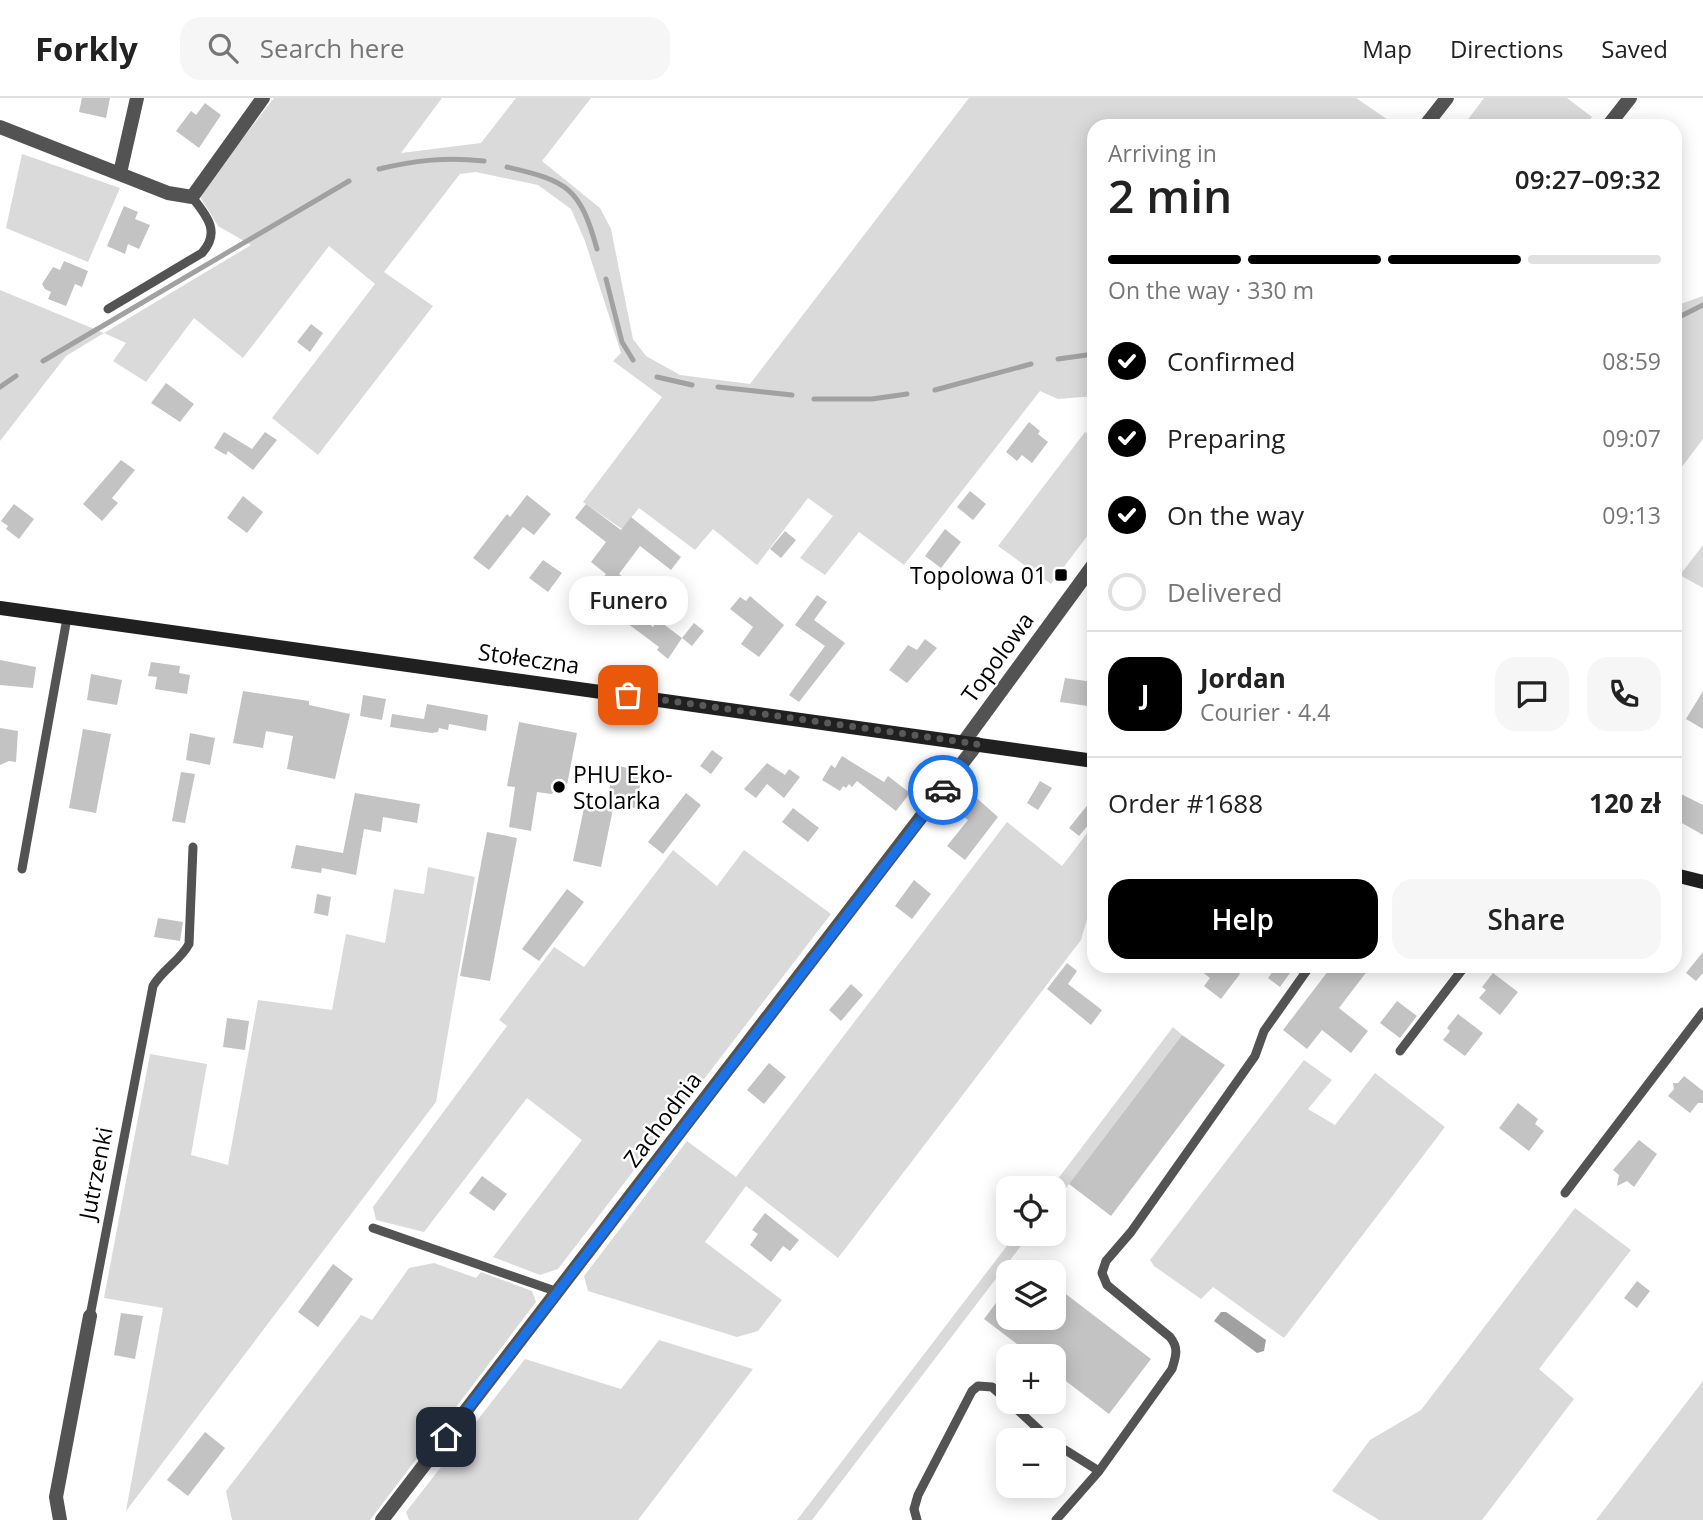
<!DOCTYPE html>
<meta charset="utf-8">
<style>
:root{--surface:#fff;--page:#f6f6f6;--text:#222;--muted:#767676;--line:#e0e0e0;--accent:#000}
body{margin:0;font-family:"Open Sans",sans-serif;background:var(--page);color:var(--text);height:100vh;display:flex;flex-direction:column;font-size:26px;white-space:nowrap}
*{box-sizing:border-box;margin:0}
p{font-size:23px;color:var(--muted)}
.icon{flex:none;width:38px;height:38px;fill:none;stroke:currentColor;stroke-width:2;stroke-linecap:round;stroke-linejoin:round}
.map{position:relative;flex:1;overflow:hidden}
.panel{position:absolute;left:1087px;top:21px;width:595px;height:854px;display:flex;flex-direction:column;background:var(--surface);border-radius:21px;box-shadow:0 4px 18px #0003}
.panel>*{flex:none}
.tools{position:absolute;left:996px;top:1078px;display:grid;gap:14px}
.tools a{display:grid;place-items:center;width:70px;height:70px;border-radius:14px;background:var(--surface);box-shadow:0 4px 18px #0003;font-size:35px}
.pin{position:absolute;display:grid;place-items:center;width:60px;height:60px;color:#fff;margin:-30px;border-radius:14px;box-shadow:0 4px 10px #0006}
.courier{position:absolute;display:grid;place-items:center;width:70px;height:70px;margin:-35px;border:5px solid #1a73e8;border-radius:50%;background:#fff;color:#222;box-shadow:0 2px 9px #0007}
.bubble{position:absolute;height:49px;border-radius:21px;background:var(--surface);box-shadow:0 4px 18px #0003;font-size:23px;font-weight:600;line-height:49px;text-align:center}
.headline em{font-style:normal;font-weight:600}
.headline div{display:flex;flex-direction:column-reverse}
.headline{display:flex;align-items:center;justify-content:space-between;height:119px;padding:0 21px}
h1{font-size:46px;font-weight:600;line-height:52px}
.bar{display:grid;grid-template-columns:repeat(4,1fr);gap:10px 7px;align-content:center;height:84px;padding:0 21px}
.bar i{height:9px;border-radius:5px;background:var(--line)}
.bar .selected{background:var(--accent)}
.bar p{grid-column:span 4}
.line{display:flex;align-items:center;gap:18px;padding:0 21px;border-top:2px solid var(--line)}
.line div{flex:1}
.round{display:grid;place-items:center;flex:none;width:74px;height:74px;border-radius:21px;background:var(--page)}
ol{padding:0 21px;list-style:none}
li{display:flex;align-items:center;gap:21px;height:77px}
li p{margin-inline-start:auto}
li .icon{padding:7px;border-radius:50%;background:var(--accent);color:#fff;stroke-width:4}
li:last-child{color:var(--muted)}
li i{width:38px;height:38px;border:4px solid var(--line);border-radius:50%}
.cta{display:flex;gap:14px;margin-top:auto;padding:14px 21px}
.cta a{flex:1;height:80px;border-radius:21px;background:var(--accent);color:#fff;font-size:28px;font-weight:600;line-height:80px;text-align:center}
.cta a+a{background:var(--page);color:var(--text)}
header{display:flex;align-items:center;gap:42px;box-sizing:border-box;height:98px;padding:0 35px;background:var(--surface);border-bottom:2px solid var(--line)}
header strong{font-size:33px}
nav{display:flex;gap:38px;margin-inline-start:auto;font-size:24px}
.search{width:490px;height:63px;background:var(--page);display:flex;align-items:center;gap:18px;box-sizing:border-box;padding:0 24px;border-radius:21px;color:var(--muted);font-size:26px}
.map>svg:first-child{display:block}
.green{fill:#dadada}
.water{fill:#a1a1a1}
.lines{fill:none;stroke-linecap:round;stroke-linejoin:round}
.stream{stroke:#a1a1a1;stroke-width:5}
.building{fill:#c3c3c3}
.service{stroke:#535353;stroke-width:9}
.minor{stroke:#535353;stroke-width:14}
.secondary{stroke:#202020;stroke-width:14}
.done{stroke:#595959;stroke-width:7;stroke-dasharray:0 12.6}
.route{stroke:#1a73e8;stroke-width:9}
.poi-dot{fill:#000;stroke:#fff;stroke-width:2.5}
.labels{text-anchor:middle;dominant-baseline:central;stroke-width:5;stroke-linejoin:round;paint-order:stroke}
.poi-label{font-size:23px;fill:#000;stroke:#fff;text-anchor:end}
.street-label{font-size:23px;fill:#000;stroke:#fff}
</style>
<header>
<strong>Forkly</strong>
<div class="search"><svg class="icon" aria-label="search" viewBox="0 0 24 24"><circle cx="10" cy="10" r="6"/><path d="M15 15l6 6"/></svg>Search here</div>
<nav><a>Map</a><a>Directions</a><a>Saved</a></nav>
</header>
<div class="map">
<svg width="1703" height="1422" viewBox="0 0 1703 1422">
<rect width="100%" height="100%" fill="#fff"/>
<path class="green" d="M274,0H442L401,55L481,45L516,0H591L542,63L600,110L611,131L633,241L646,258L680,277L750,286L969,0H1356L1397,28H1094V298L1058,301L1040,293L904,467L859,434L825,477L800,460L833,418L808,400L757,467L713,431L695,452L639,410L622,431L583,404L662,299L613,263L621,255L585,143L571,111L538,87L476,74L460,76L384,174L433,208L318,357L272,320L375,186L329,148L243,260L194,220L146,284L113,263L126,245L104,235L66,258L0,343V192L104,235L251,147L218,128L199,97Z
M1484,0H1567L1592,19L1585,28H1463Z
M22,56L120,90L88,164L6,130Z
M1703,198V341L1675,378V208Z
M1085,334L1094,341V429L1051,486L998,448Z
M1703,447V490L1680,477Z
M1007,724L1062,768L1094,726V812L1087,821L1081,842L838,1160L746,1088L705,1144L782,1202L758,1233L737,1239L588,1193L584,1178L687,1043L736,1079Z
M673,752L717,788L744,752L831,816L558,1171L540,1177L493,1159L582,1042L527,1000L424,1134L376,1122L373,1109L507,928L499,922L554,849L584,869Z
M428,769L475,779L436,1004L126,1413L163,1210L104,1200L150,956L207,966L191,1057L228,1067L258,902L332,912L346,836L385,845L394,791L424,796Z
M1173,929L1182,937L1054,1106V1090H1051Z
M1304,962L1332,982L1308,1011L1335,1027L1375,975L1445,1029L1284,1240L1213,1189L1201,1201L1154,1168L1150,1162Z
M1575,1110L1631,1152L1539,1271L1574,1301L1482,1422H1379L1332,1393L1370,1342L1421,1312Z
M1016,1136H1030L812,1422H797Z
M434,1165L476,1180L481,1174L532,1193L536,1204L370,1422H232L226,1393L361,1217L372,1222L409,1170Z
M659,1242L753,1271L638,1422H409L406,1414L525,1261L621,1291Z
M1703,1283V1422H1596Z"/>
<path class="water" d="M1221,1214H1226L1266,1242L1264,1253L1257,1255L1214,1223Z"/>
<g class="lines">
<path class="stream" d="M507,69C568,83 580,90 597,151
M379,71C416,62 447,59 484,63
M606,181L622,244L633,262
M1675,221L1703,207
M1058,261L1094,256
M43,263L349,83
M657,279L692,287
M0,289L16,278
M718,289L792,297
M935,292L1031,266
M814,301H872L907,296"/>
</g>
<path class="building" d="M82,0H110L106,20L79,14Z
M205,5L221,17L199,50L176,33L191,13L196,17Z
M124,108L138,114L135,121L150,127L139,151L128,146L125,156L107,148Z
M64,163L88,173L82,189L75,186L66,208L48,201L51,194L45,191L42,186L53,169L60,172Z
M311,226L323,235L310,254L297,244Z
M166,285L194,306L180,324L151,305Z
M1029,324L1040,333L1038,336L1048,344L1032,365L1022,357L1017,363L1006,354Z
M224,334L252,351L265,334L277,342L253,372L228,353L226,357L214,350Z
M121,362L135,372L112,400L118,405L102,423L83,406Z
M970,393L986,406L973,422L957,409Z
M527,397L551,416L534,437L523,429L489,472L473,460L507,416L510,419Z
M243,398L263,414L247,435L227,420Z
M14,406L34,421L19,441L6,431L8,428L1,423Z
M586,406L621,432L631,419L681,459L671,472L640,448L619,476L629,484L625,490L629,493L625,500L634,506L630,511L653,529L658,522L682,540L668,561L657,552L659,549L623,522L602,509L598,515L584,505L606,476L591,464L606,444L575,420Z
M945,431L961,444L941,470L925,458Z
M785,433L796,442L781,460L770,451Z
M543,462L562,475L548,494L529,480Z
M817,497L827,504L814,522L845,545L799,604L789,597L825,548L795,527Z
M750,498L784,527L759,559L741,546L753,529L730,511L740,499L746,503Z
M694,525L704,533L692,548L682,540Z
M925,541L937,550L907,585L889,572L908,547L917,552Z
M0,562L36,569L33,590L0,587Z
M151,564L180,568L179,575L190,577L187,596L155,591L157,579L148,578Z
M91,576L122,582L117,607L87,602Z
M1065,580L1093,584L1088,608L1060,604Z
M243,593L309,603V607L350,616L335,681L287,671L293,638L266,633L263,650L233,645Z
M1703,593V631L1686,621Z
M363,597L386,601L382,622L360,618Z
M427,606L488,617L486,633L449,626L448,632L439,630L438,634L432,635L390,629L392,616L424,621Z
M519,624L577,635L567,687L551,696L537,694L531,733L509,729L515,689L507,688Z
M0,630L18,633L16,664L9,663L0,667Z
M83,631L111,636L96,715L69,710Z
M190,635L215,640L210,667L186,662Z
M712,652L723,660L711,676L700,668Z
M842,658L884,684L888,678L910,695L896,713L857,683L852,689L849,686L846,690L843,688L840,693L822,682L831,667L835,670Z
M767,665L785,677L789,671L800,679L784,700L767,686L756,700L744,691Z
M619,668L643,674L635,710L607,704L611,682L616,683Z
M181,674L195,676L185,725L172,723Z
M1040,683L1052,690L1038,712L1027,705Z
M1675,693L1703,707V737L1675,721Z
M355,695L420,706L417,725L383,719L381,734L364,731L356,777L322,770L321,775L291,770L296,747L343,755Z
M686,695L701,707L663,756L648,744Z
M971,695L998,719L965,762L947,748L968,722L957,714Z
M1094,699V720L1079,738L1069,730Z
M585,705L613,711L601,769L573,763Z
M793,710L819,730L808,744L782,724Z
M487,734L517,740L490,883L460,878Z
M914,782L931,796L912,821L895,808Z
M567,791L584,804L539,863L522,851Z
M317,796L331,799L328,818L314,815Z
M158,820L183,824L180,843L154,839Z
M1703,854V875L1696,883L1686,875Z
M1067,865L1077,873L1068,886L1102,912L1091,927L1047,891Z
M1195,868H1230L1240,876L1221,901L1204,888L1210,880Z
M1277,868H1295L1280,889L1268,880Z
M1332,868H1371L1339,910L1368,933L1351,955L1322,932L1307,951L1283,932Z
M1493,875L1518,894L1500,917L1479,900L1486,892L1482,889Z
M851,886L863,897L841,923L829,912Z
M1397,903L1417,918L1400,940L1380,925Z
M1458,916L1483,935L1465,958L1443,942L1450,933L1447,930Z
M227,920L249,923L245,952L223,949Z
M1182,937L1225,967L1111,1118L1069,1086Z
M769,965L786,979L764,1006L747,992Z
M1684,978L1703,993V1005H1698L1690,1015L1668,998L1674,991L1673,985H1678Z
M1518,1005L1538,1021L1535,1026L1544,1033L1529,1053L1499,1030Z
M1639,1042L1657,1056L1634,1089L1627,1083L1617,1088L1619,1077L1613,1072Z
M482,1078L507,1096L494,1113L469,1095Z
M765,1115L799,1142L790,1153L783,1148L771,1164L750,1147L758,1136L752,1132Z
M333,1166L353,1181L318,1229L298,1214Z
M1637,1183L1650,1193L1637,1210L1624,1200Z
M1054,1187L1151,1261L1109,1316L1054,1274V1258H1033L984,1221L1008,1189V1220H1054Z
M121,1215L143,1218L135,1261L114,1257Z
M205,1334L225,1350L188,1398L167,1382Z"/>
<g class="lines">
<path class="service" d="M108,211L202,155C221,134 207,118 192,99
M22,771L67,520
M1400,953L1465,868
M1565,1095L1703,914
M373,1130L558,1194
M90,1218L153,888C163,871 180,863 189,846L193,749
M1009,1304L1050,1342
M1054,1345L1099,1373
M917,1422L914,1411L918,1397L972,1293L978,1288L992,1289L1008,1303
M1056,1422L1099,1373L1172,1271C1176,1258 1179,1250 1170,1239L1107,1187L1102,1175L1106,1163L1131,1134L1255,958L1264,933L1310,868"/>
<path class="minor" d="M1425,28L1447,0
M1608,28L1630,0
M0,29L168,95L192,99L263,0
M120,75L137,0
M963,645L1094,466
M60,1422L56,1399L90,1218
M382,1422L977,646"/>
<path class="secondary" d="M0,510L1094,663
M1675,777L1703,784"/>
</g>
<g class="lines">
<path class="done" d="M628,597L977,646L943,692"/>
<path class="route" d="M446,1339L943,692"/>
</g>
<g class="poi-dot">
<rect x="1054" y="470" width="14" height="14" rx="3.5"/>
<circle cx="559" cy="689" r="7"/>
</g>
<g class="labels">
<g class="poi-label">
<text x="1047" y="477">Topolowa 01</text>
<text x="573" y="676" text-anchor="start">PHU Eko-<tspan x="573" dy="26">Stolarka</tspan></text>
</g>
<g class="street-label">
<text transform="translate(997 559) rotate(-54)">Topolowa</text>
<text transform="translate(529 560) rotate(8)">Stołeczna</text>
<text transform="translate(662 1021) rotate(-53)">Zachodnia</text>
<text transform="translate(95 1075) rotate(-79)">Jutrzenki</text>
</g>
</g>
</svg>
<div class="tools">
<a><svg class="icon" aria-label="locate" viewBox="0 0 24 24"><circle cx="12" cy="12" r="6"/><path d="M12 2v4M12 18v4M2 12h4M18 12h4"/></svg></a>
<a><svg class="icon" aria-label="layers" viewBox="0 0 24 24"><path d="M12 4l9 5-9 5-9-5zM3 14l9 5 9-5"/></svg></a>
<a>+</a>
<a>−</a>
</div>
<div class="pin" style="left:628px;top:597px;background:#ea580c"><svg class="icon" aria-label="bag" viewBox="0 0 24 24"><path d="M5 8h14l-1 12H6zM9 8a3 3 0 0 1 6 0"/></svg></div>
<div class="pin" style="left:446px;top:1339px;background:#1f2937"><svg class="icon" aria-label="home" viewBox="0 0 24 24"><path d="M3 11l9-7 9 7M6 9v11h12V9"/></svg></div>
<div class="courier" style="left:943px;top:692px"><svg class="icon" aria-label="car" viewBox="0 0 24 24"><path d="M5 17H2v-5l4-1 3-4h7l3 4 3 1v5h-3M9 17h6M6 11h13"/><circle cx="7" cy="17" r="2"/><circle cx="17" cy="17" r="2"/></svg></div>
<div class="bubble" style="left:569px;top:478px;width:119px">Funero</div>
<section class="panel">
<div class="headline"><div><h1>2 min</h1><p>Arriving in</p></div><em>09:27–09:32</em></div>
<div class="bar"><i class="selected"></i><i class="selected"></i><i class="selected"></i><i></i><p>On the way · 330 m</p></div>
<ol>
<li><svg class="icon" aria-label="check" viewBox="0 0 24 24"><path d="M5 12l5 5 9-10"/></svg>Confirmed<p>08:59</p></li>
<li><svg class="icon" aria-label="check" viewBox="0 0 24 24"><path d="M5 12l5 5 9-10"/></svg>Preparing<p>09:07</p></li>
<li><svg class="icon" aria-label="check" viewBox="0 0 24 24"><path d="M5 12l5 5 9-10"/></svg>On the way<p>09:13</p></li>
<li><i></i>Delivered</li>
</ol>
<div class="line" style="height:126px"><b class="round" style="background:var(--accent);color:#fff">J</b><div><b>Jordan</b><p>Courier · 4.4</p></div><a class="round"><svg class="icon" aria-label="chat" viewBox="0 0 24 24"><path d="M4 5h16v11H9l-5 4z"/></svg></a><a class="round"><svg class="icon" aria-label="phone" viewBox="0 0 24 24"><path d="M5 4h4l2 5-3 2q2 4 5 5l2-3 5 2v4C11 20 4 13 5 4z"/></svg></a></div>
<div class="line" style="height:91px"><div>Order #1688</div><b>120 zł</b></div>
<div class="cta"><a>Help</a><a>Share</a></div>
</section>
</div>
